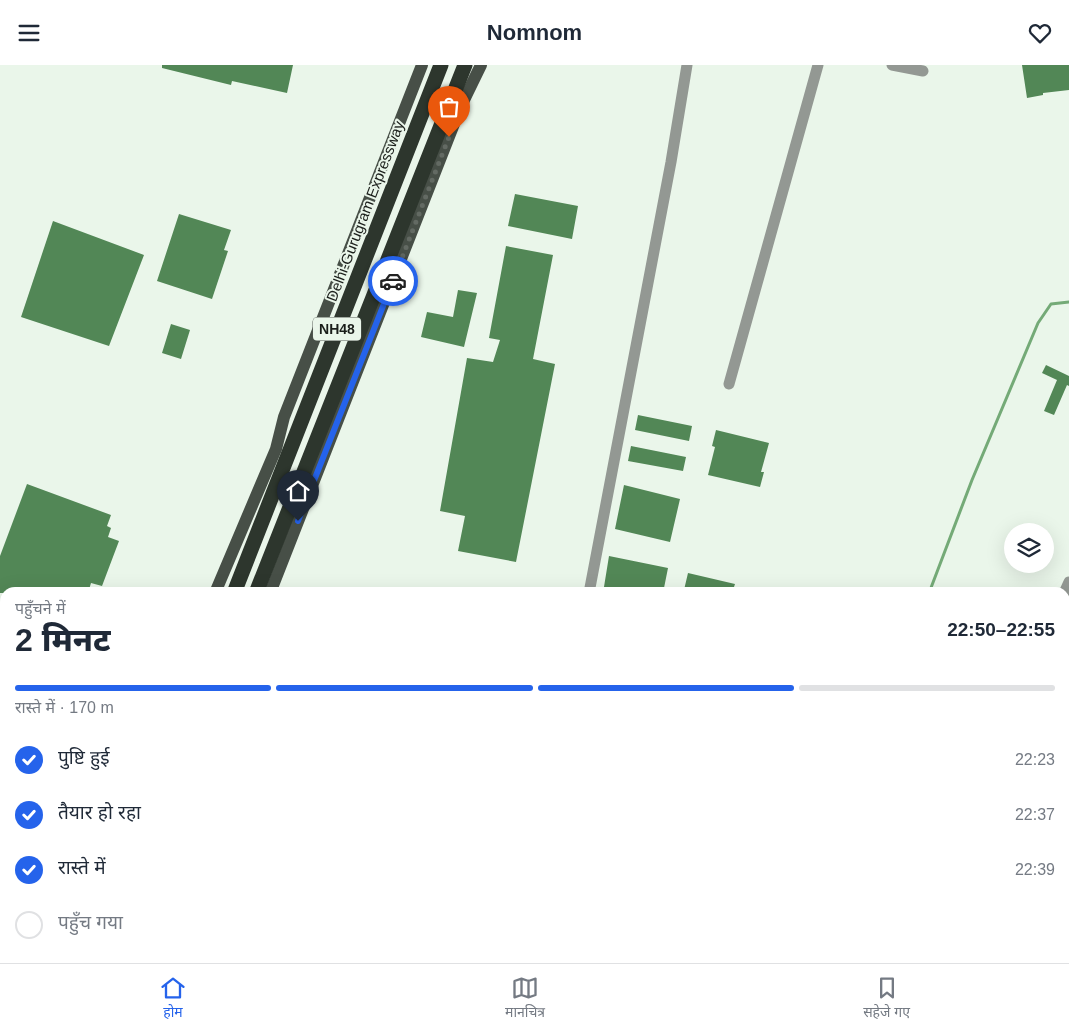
<!DOCTYPE html>
<html lang="hi">
<meta charset="utf-8">
<style>
:root{--surface:#fff;--page:#f6f6f7;--text:#1f2937;--muted:#747a83;--line:#e0e1e3;--accent:#2563eb}
body{margin:0;font-family:Helvetica,"Noto Sans Devanagari",sans-serif;background:var(--page);color:var(--text);height:100vh;display:flex;flex-direction:column;font-size:19px;white-space:nowrap}
*{box-sizing:border-box;margin:0}
p{font-size:16px;color:var(--muted)}
.icon{flex:none;width:28px;height:28px;fill:none;stroke:currentColor;stroke-width:2;stroke-linecap:round;stroke-linejoin:round}
.map{position:relative;flex:1;overflow:hidden}
.drawer{position:absolute;left:0px;top:522px;width:1070px;height:376px;display:flex;flex-direction:column;background:var(--surface);border-radius:15px 15px 0 0;box-shadow:0 5px 20px #0002}
.drawer>*{flex:none}
.controls{position:absolute;left:1004px;top:458px;display:grid;gap:10px}
.controls a{display:grid;place-items:center;width:50px;height:50px;border-radius:50%;background:var(--surface);box-shadow:0 5px 20px #0002;font-size:25px}
.pin{position:absolute;display:grid;place-items:center;width:42px;height:42px;color:#fff;margin:-51px -21px;border-radius:50% 50% 50% 0;rotate:-45deg;box-shadow:0 0 5px #0007}
.pin .icon{rotate:45deg}
.courier{position:absolute;display:grid;place-items:center;width:50px;height:50px;margin:-25px;border:4px solid #2563eb;border-radius:50%;background:#fff;color:#222;box-shadow:0 1px 6px #0007}
.summary em{font-style:normal;font-weight:800}
.summary div{display:flex;flex-direction:column-reverse}
.summary{display:flex;align-items:center;justify-content:space-between;height:85px;padding:0 15px}
h1{font-size:32px;font-weight:800;line-height:38px}
.bar{display:grid;grid-template-columns:repeat(4,1fr);gap:8px 5px;align-content:center;height:60px;padding:0 15px}
.bar i{height:6px;border-radius:4px;background:var(--line)}
.bar .selected{background:var(--accent)}
.bar p{grid-column:span 4}
ol{padding:0 15px;list-style:none}
li{display:flex;align-items:center;gap:15px;height:55px}
li p{margin-inline-start:auto}
li .icon{padding:5px;border-radius:50%;background:var(--accent);color:#fff;stroke-width:4}
li:last-child{color:var(--muted)}
li i{width:28px;height:28px;border:2px solid var(--line);border-radius:50%}
header{display:flex;justify-content:space-between;align-items:center;height:65px;padding:0 15px;background:var(--surface);font-size:22px;font-weight:800}
.tabs{display:flex;justify-content:space-around;align-items:center;height:70px;border-top:1px solid var(--line);background:var(--surface);font-size:14px;color:var(--muted)}
.tabs a{display:grid;justify-items:center;gap:2px}
.tabs .selected{color:var(--accent)}
.map>svg:first-child{display:block}
.lines{fill:none;stroke-linecap:round;stroke-linejoin:round}
.stream{stroke:#74aa77;stroke-width:3}
.building{fill:#528756}
.minor{stroke:#939893;stroke-width:11}
.major{stroke:#474f47;stroke-width:12}
.highway{stroke:#2d362d;stroke-width:15}
.done{stroke:#636a63;stroke-width:5;stroke-dasharray:0 9}
.route{stroke:#2563eb;stroke-width:6}
.labels{text-anchor:middle;dominant-baseline:central;stroke-width:4;stroke-linejoin:round;paint-order:stroke}
.shield{fill:#eaf6ea;stroke:#585f58;stroke-width:1}
.shield-label{font-size:14px;font-weight:bold;fill:#1a1e1a}
.street-label{font-size:15px;fill:#1a1e1a;stroke:#eaf6ea}
</style>
<header><svg class="icon" aria-label="menu" viewBox="0 0 24 24"><path d="M4 6h16M4 12h16M4 18h16"/></svg>Nomnom<svg class="icon" aria-label="heart" viewBox="0 0 24 24"><path d="M12 20l-8-8c-3-5 5-10 8-4 3-6 11-1 8 4z"/></svg></header>
<div class="map">
<svg width="1069" height="898" viewBox="0 0 1069 898">
<rect width="100%" height="100%" fill="#eaf6ea"/>
<g class="lines">
<path class="stream" d="M929,528L972,415L1038,258L1051,239L1069,237
M824,894V898"/>
</g>
<path class="building" d="M162,0H293L287,28L232,16L231,20L162,3Z
M1022,0H1069V25L1043,28V30L1027,33Z
M515,129L578,141L572,174L508,161Z
M179,149L231,165L224,185L228,186L212,234L157,216Z
M53,156L144,190L109,281L21,252Z
M506,181L553,190L533,294L555,299L516,497L458,486L465,451L440,446L467,293L493,297L500,275L489,273Z
M458,225L477,228L464,282L421,272L427,247L453,252Z
M171,259L190,265L181,294L162,288Z
M1046,300L1069,311V321L1067,320L1054,350L1044,346L1057,315L1042,308Z
M638,350L692,361L689,376L635,365Z
M716,365L769,378L761,407H764L760,422L708,410L715,382L712,381Z
M631,381L686,392L683,406L628,396Z
M27,419L111,450L107,461L111,463L108,472L119,476L102,521L91,518L88,528H0V491Z
M624,420L680,434L670,477L615,464Z
M609,491L668,503L663,528H603Z
M688,508L735,519L732,528H694L684,525Z"/>
<g class="lines">
<path class="minor" d="M892,0L923,6
M729,319L818,0
M589,528L671,97L687,0
M1064,528L1069,517
M1065,744L1069,742
M369,895V894
M280,898V894
M445,898V894
M535,898L536,894
M876,898L878,894
M1023,898V894"/>
<path class="major" d="M215,528L276,384L284,352L422,0
M270,528L461,41L481,0
M70,898L72,894
M125,898L127,894"/>
<path class="highway" d="M234,528L441,0
M256,528L465,0
M88,898L90,894
M110,898L111,894"/>
</g>
<g class="lines">
<path class="done" d="M393,216L449,72"/>
<path class="route" d="M298,456L393,216"/>
</g>
<g class="labels">
<rect class="shield" x="313" y="252.5" width="48" height="23" rx="4"/>
<g class="shield-label">
<text x="337" y="264">NH48</text>
</g>
<g class="street-label">
<text transform="translate(365 146) rotate(-69)">Delhi-Gurugram Expressway</text>
</g>
</g>
</svg>
<div class="controls">
<a><svg class="icon" aria-label="layers" viewBox="0 0 24 24"><path d="M12 4l9 5-9 5-9-5zM3 14l9 5 9-5"/></svg></a>
</div>
<div class="pin" style="left:449px;top:72px;background:#ea580c"><svg class="icon" aria-label="bag" viewBox="0 0 24 24"><path d="M5 8h14l-1 12H6zM9 8a3 3 0 0 1 6 0"/></svg></div>
<div class="pin" style="left:298px;top:456px;background:#1f2937"><svg class="icon" aria-label="home" viewBox="0 0 24 24"><path d="M3 11l9-7 9 7M6 9v11h12V9"/></svg></div>
<div class="courier" style="left:393px;top:216px"><svg class="icon" aria-label="car" viewBox="0 0 24 24"><path d="M5 17H2v-5l4-1 3-4h7l3 4 3 1v5h-3M9 17h6M6 11h13"/><circle cx="7" cy="17" r="2"/><circle cx="17" cy="17" r="2"/></svg></div>
<section class="drawer">
<div class="summary"><div><h1>2 मिनट</h1><p>पहुँचने में</p></div><em>22:50–22:55</em></div>
<div class="bar"><i class="selected"></i><i class="selected"></i><i class="selected"></i><i></i><p>रास्ते में · 170 m</p></div>
<ol>
<li><svg class="icon" aria-label="check" viewBox="0 0 24 24"><path d="M5 12l5 5 9-10"/></svg>पुष्टि हुई<p>22:23</p></li>
<li><svg class="icon" aria-label="check" viewBox="0 0 24 24"><path d="M5 12l5 5 9-10"/></svg>तैयार हो रहा<p>22:37</p></li>
<li><svg class="icon" aria-label="check" viewBox="0 0 24 24"><path d="M5 12l5 5 9-10"/></svg>रास्ते में<p>22:39</p></li>
<li><i></i>पहुँच गया</li>
</ol>
</section>
</div>
<nav class="tabs">
<a class="selected"><svg class="icon" aria-label="home" viewBox="0 0 24 24"><path d="M3 11l9-7 9 7M6 9v11h12V9"/></svg>होम</a>
<a><svg class="icon" aria-label="map" viewBox="0 0 24 24"><path d="M3 6l6-2 6 2 6-2v14l-6 2-6-2-6 2zM9 4v14M15 6v14"/></svg>मानचित्र</a>
<a><svg class="icon" aria-label="saved" viewBox="0 0 24 24"><path d="M7 4h10v16l-5-4-5 4z"/></svg>सहेजे गए</a>
</nav>
